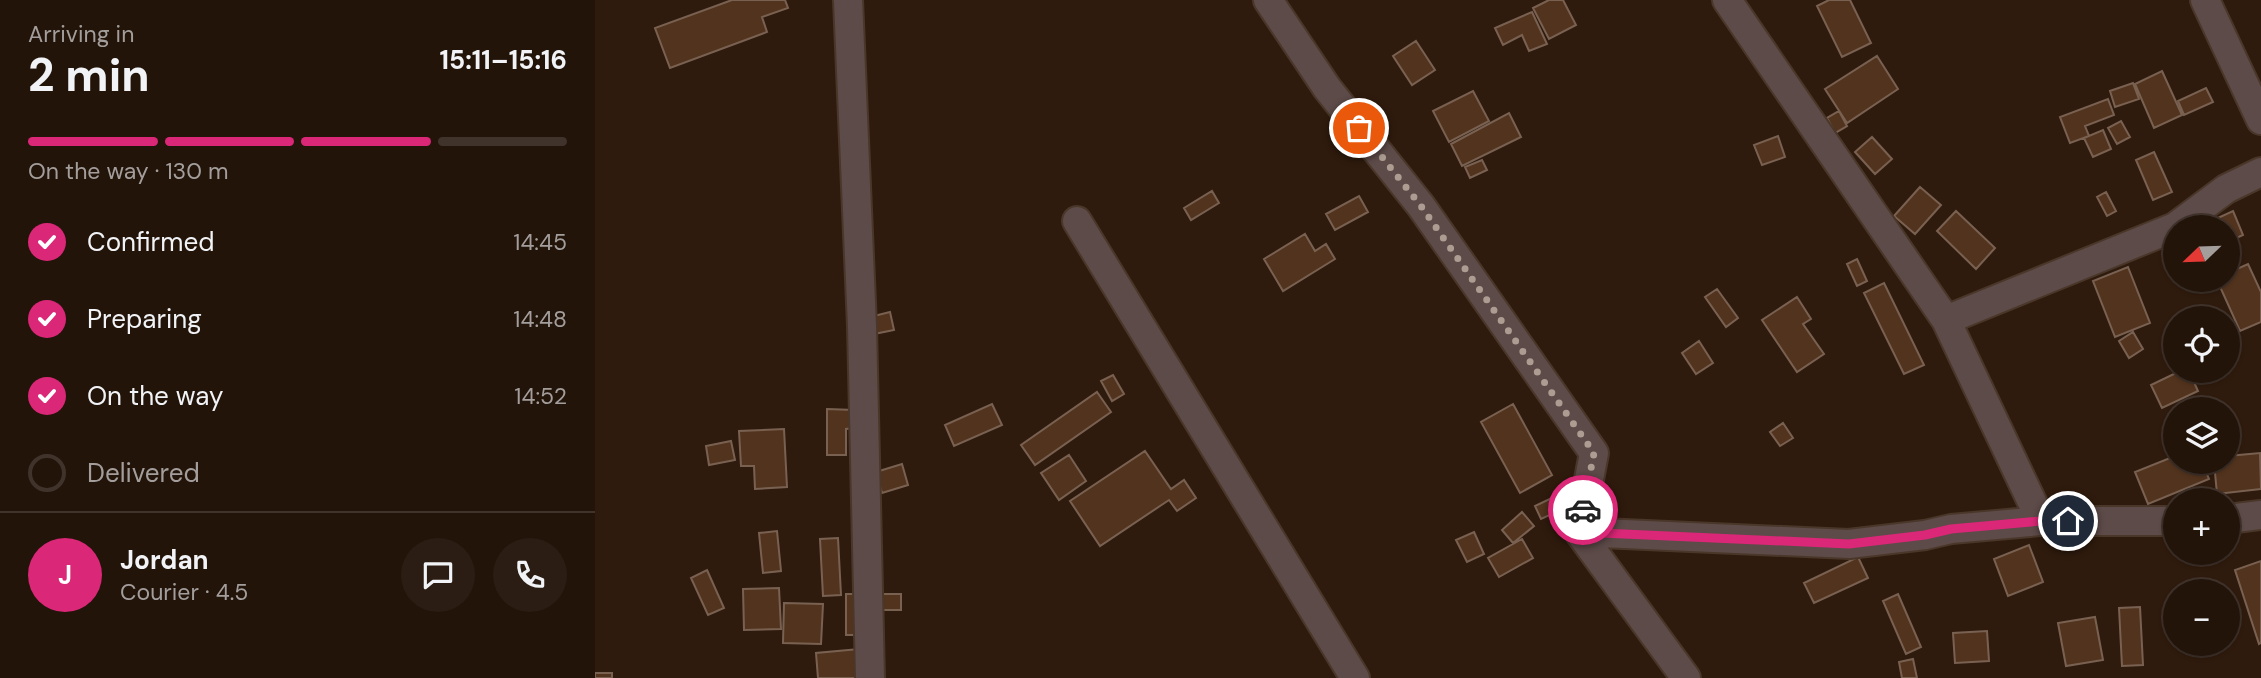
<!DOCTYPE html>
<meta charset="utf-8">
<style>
:root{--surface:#23140a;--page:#2b1d13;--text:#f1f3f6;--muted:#a39e9c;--line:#40332b;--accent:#db2777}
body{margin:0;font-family:"DM Sans",sans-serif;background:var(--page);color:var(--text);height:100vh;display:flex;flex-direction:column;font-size:26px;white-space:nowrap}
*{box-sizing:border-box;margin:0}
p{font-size:23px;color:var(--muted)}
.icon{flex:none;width:38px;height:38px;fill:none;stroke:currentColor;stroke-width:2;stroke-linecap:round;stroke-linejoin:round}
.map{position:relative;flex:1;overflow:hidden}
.panel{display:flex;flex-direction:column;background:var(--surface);width:595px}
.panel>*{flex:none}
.needle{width:46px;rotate:247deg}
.buttons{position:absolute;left:1568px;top:215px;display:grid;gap:14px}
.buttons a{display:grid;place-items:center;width:77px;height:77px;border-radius:50%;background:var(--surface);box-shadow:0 2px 5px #0004,0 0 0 2px var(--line);font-size:35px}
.pin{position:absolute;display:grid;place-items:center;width:60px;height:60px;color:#fff;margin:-30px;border:4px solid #fff;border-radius:50%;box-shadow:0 2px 7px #0007}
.courier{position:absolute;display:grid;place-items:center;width:70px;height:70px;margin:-35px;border:5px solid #db2777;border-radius:50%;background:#fff;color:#222;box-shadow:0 2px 9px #0007}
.summary em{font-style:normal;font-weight:700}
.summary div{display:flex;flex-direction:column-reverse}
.summary{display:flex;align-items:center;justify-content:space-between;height:119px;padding:0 28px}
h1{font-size:46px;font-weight:700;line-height:52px}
.bar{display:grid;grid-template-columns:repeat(4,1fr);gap:10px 7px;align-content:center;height:84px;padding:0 28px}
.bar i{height:9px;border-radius:5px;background:var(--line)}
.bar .selected{background:var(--accent)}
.bar p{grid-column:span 4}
.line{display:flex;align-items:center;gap:18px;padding:0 28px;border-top:2px solid var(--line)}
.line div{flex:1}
.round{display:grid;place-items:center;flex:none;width:74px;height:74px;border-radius:37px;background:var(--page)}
ol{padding:0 28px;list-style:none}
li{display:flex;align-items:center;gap:21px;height:77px}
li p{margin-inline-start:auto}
li .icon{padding:7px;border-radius:50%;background:var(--accent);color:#fff;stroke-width:4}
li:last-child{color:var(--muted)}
li i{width:38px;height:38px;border:4px solid var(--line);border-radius:50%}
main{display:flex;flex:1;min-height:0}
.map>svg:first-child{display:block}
.building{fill:#52331d;stroke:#796152;stroke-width:2}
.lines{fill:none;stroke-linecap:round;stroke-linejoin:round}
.minor-casing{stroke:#4a3729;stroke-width:32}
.minor{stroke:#5d4b49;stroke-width:28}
.done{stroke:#ac9c91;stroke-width:7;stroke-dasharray:0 12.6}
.route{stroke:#db2777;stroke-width:9}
</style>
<main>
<section class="panel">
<div class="summary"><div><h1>2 min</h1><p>Arriving in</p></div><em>15:11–15:16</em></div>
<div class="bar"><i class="selected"></i><i class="selected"></i><i class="selected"></i><i></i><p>On the way · 130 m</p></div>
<ol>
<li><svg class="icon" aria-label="check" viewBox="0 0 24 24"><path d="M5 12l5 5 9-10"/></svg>Confirmed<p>14:45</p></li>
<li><svg class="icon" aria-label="check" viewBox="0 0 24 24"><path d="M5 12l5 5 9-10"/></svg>Preparing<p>14:48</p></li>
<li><svg class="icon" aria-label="check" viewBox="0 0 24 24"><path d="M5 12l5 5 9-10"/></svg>On the way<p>14:52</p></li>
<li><i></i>Delivered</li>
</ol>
<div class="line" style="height:126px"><b class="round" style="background:var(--accent);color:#fff">J</b><div><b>Jordan</b><p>Courier · 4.5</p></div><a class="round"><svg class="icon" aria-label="chat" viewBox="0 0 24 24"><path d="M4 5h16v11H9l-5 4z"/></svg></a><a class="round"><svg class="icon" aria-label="phone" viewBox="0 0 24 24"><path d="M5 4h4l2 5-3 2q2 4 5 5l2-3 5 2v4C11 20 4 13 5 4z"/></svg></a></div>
</section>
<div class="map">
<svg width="1666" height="678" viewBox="0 0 1666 678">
<rect width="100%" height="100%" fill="#2f1b0d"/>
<path class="building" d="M137,0H190L193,8L167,17L172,32L75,68L60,28Z
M954,0H968L981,25L954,39L938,8Z
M1234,0H1255L1276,43L1247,57L1222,6Z
M937,12L952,44L934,51L927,35L908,45L900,28Z
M821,41L840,70L817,85L798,56Z
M1282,56L1303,89L1252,123L1230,89Z
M1567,71L1587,115L1559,128L1540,84Z
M1538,83L1544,99L1520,107L1515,91Z
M1611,88L1618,102L1589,115L1583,101Z
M878,91L894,121L854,142L838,111Z
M1513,99L1519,115L1490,126L1494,136L1475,143L1465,117Z
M1244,111L1252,126L1240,133L1232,118Z
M914,113L926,137L867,166L856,144Z
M1526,121L1535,137L1522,144L1513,128Z
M1508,130L1516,149L1498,157L1489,138Z
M1183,136L1190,157L1167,165L1159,145Z
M1277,137L1297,159L1280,174L1260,152Z
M1559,152L1577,192L1558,200L1541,160Z
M887,160L892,170L875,178L870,167Z
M1325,187L1346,205L1320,234L1299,216Z
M617,191L624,203L596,220L589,208Z
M1511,192L1521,211L1512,216L1502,197Z
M764,196L773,212L740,230L731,214Z
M1361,211L1400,248L1381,269L1342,231Z
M1638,211L1648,235L1633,242V228H1601Z
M710,234L720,251L731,244L740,259L688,291L669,259Z
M1262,259L1272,281L1262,286L1252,264Z
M1653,264L1666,292V322L1645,331L1622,280H1633V273Z
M1533,267L1555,323L1520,337L1498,281Z
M1289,283L1329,365L1309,374L1269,293Z
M1122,289L1143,318L1131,327L1110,297Z
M1202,297L1216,319L1208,324L1229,354L1202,372L1167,320Z
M295,312L299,330L279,334L275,317Z
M1538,332L1548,349L1534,358L1524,341Z
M1104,341L1118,363L1101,374L1087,353Z
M1585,371H1594L1603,391L1567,408L1556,385Z
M518,375L529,394L517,401L506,381Z
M502,392L516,412L440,465L426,445Z
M397,404L407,425L359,446L350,425Z
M918,404L957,475L925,493L886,422Z
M232,409L259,410V428L251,429V455H232Z
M1188,423L1198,438L1185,446L1175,432Z
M189,429L192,487L160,489L159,466H146L144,431Z
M136,441L140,460L114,465L111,446Z
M550,451L576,489L589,480L601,498L582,511L574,500L505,546L475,501Z
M1665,453L1666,489L1622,494L1619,462H1633V456Z
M474,455L491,481L464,500L446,473Z
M1580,456V462H1607L1614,479L1553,504L1540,472Z
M307,464L313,485L287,493L281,472Z
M963,495L970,508L946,519L940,506Z
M927,512L939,526L918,543L907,530Z
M182,531L186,571L168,573L164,533Z
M879,532L889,554L872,562L861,540Z
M243,538L246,595L228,596L225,539Z
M927,539L938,558L904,577L893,558Z
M1434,545L1448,582L1413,596L1399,559Z
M1263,557L1273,578L1219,603L1209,583Z
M1666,561V643L1664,644L1640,570Z
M112,570L129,608L113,615L96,578Z
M184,588L186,629L149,630L148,589Z
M251,594H306V610H286V635H251Z
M1303,594L1326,647L1311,654L1288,601Z
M189,603L228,604L226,644L188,643Z
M1545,607L1548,665L1527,666L1524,608Z
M1500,617L1508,660L1471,666L1463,623Z
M1392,631L1394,661L1360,663L1358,633Z
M275,648L278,678H223L221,653Z
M1318,659L1322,678H1307L1304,662Z
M0,673H17V678H0Z"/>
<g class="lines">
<defs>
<path id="minor" d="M253,0L267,326L275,678
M673,0L732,88L826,206L999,453L984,532L1091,678
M1132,0L1351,320L1446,521
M1610,0L1666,120
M482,221L760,678
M1351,320L1580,227L1631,189L1666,172
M1633,519L1666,515
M984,532L1254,544L1330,535L1356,529L1446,521H1580"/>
</defs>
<use href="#minor" class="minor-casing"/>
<use href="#minor" class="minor"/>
</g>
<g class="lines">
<path class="done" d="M764,128L826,206L999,453L988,510"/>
<path class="route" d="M988,510L984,532L1254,544L1330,535L1356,529L1446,521H1473"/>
</g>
</svg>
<div class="buttons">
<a><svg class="needle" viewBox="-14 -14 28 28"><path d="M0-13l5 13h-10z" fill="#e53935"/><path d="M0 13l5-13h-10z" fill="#a39e9c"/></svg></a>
<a><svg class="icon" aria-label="locate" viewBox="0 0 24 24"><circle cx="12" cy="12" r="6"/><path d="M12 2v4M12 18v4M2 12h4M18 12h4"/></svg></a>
<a><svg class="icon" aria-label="layers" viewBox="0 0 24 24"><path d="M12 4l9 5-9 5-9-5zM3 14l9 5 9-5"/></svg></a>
<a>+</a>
<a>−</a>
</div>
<div class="pin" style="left:764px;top:128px;background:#ea580c"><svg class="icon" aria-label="bag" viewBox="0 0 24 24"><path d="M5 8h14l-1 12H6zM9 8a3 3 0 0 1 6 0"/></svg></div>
<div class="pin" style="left:1473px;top:521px;background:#1f2937"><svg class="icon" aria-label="home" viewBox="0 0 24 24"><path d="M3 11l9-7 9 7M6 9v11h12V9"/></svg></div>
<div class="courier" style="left:988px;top:510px"><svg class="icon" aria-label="car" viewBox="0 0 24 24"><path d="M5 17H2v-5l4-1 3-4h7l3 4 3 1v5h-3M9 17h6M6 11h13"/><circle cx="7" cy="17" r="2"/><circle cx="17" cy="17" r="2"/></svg></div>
</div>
</main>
